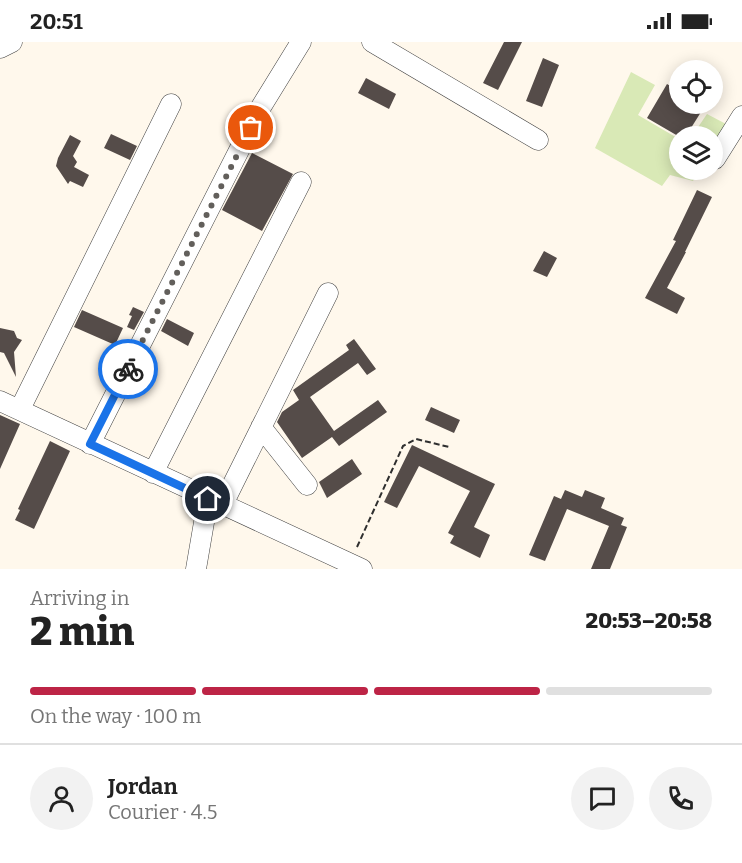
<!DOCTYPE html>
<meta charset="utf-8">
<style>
:root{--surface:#fff;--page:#f2f2f2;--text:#222;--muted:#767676;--line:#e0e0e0;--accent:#bd2446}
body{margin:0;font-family:Bitter,serif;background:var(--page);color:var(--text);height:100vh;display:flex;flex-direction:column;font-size:22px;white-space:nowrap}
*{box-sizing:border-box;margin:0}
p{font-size:20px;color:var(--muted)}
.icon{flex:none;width:33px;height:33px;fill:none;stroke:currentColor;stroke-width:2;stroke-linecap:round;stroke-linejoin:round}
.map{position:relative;height:527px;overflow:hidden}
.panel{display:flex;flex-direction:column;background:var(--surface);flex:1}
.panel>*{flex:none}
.controls{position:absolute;left:669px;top:18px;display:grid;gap:12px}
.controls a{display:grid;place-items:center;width:54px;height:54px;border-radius:50%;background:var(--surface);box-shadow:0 3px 15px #0003;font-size:30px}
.pin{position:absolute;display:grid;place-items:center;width:51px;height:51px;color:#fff;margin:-26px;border:3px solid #fff;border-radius:50%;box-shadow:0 2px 6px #0007}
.courier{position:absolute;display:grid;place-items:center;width:60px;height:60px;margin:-30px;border:4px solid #1a73e8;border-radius:50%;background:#fff;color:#222;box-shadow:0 2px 8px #0007}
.summary em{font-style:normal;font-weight:800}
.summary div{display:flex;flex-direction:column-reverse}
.summary{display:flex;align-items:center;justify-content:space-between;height:102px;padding:0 30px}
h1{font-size:39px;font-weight:800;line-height:45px}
.bar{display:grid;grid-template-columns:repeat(4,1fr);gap:9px 6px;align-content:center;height:72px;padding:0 30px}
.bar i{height:8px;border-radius:4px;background:var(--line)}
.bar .current{background:var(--accent)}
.bar p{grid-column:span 4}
.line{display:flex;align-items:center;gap:15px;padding:0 30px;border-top:2px solid var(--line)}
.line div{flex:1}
.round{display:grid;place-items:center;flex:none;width:63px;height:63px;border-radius:32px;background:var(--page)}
.status{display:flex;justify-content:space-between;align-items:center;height:42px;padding:0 30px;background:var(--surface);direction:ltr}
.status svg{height:16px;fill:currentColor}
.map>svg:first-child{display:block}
.green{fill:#d9e9b6}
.building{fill:#554c49}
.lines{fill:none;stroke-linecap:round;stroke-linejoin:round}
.minor-casing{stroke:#404040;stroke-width:21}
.path{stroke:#2f2f2f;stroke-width:2;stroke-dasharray:6 3;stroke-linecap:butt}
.minor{stroke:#fff;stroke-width:20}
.done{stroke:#625f5b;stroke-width:6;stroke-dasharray:0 10.8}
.route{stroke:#1a73e8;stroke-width:8}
</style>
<div class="status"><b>20:51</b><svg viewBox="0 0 49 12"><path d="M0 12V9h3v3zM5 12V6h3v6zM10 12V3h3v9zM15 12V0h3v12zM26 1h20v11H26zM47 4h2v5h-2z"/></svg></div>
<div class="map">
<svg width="742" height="527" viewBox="0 0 742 527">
<rect width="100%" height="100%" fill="#fff8ec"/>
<path class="green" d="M631,30L655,43L638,73L679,97L680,128H699L693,139L670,133L662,144L595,106Z
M707,72L726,82L713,105L712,94H692Z"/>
<path class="building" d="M504,0H522L498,48L483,41Z
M543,16L559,23L542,65L526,59Z
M366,36L396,52L389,67L358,51Z
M667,42L680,50V62H706L686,94H678L647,76Z
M111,92L137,104L130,118L104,106Z
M70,93L81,99L73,114L77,120L74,125L89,133L83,145L70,139L68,142L56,124L58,116Z
M252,111L293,132L262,189L222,168Z
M697,148L712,155L685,210H686L667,246L685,256L677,272L645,256L676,199L673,198Z
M544,209L557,216L547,235L533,229Z
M133,265L144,270L134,288L127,285L132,274L129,273Z
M82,268L123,286L115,303L74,285Z
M167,277L194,291L188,304L161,289Z
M0,286L14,289L17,296L22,298L14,310L16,335L4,311L0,310Z
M354,297L376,327L367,333L358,321L310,355L334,389L378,358L387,370L339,404L332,395L302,416L277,380L282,370L299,358L293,348L349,308L346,303Z
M431,365L460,378L454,391L425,378Z
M0,373L20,382L0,427Z
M50,399L70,409L34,487L15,478L20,468L18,467Z
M412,403L495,442L474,485L490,493L480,516L450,501L454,494L448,491L470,449L419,424L397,466L384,460Z
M352,417L362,432L327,456L319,440Z
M565,448L582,455L585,448L605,456L601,466L624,476L621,483L627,485L610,527H591L609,484L567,467L545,519L529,513L554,454L561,457Z"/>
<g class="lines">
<defs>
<path id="minor" d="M372,0L538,98
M0,6L12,0
M715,117L742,74
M0,359L362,527
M20,367L171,62
M261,385L307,443
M90,402L261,65L301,0
M153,431L301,140
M222,464L328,251
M196,527L208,457"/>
</defs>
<use href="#minor" class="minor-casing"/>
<path class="path" d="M357,505L403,404L416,397L449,405"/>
<use href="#minor" class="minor"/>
</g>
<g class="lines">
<path class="done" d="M128,327L251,86"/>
<path class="route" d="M128,327L90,402L208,457"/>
</g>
</svg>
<div class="controls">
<a><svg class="icon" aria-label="locate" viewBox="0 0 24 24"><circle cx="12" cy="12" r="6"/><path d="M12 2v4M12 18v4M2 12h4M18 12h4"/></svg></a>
<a><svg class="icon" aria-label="layers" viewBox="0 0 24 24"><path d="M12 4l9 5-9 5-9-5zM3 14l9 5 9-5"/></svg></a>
</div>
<div class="pin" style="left:251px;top:86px;background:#ea580c"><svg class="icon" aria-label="bag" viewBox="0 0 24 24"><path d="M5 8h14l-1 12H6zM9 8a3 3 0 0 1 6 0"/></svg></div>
<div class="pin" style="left:208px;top:457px;background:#1f2937"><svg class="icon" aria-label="home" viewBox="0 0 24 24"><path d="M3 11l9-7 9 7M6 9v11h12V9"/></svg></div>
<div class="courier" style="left:128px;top:327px"><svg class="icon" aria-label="bike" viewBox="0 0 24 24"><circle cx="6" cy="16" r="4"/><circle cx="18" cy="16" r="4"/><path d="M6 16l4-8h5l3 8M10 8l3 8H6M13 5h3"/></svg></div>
</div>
<section class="panel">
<div class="summary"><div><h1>2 min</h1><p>Arriving in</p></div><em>20:53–20:58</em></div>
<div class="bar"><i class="current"></i><i class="current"></i><i class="current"></i><i></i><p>On the way · 100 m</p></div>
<div class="line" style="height:108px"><a class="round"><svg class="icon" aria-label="person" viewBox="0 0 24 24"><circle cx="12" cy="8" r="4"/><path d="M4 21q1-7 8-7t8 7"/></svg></a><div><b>Jordan</b><p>Courier · 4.5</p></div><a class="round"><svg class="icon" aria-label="chat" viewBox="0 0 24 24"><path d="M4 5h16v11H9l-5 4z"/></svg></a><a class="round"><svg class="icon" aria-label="phone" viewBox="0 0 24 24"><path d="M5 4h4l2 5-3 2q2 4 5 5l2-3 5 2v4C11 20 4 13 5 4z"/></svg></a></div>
</section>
